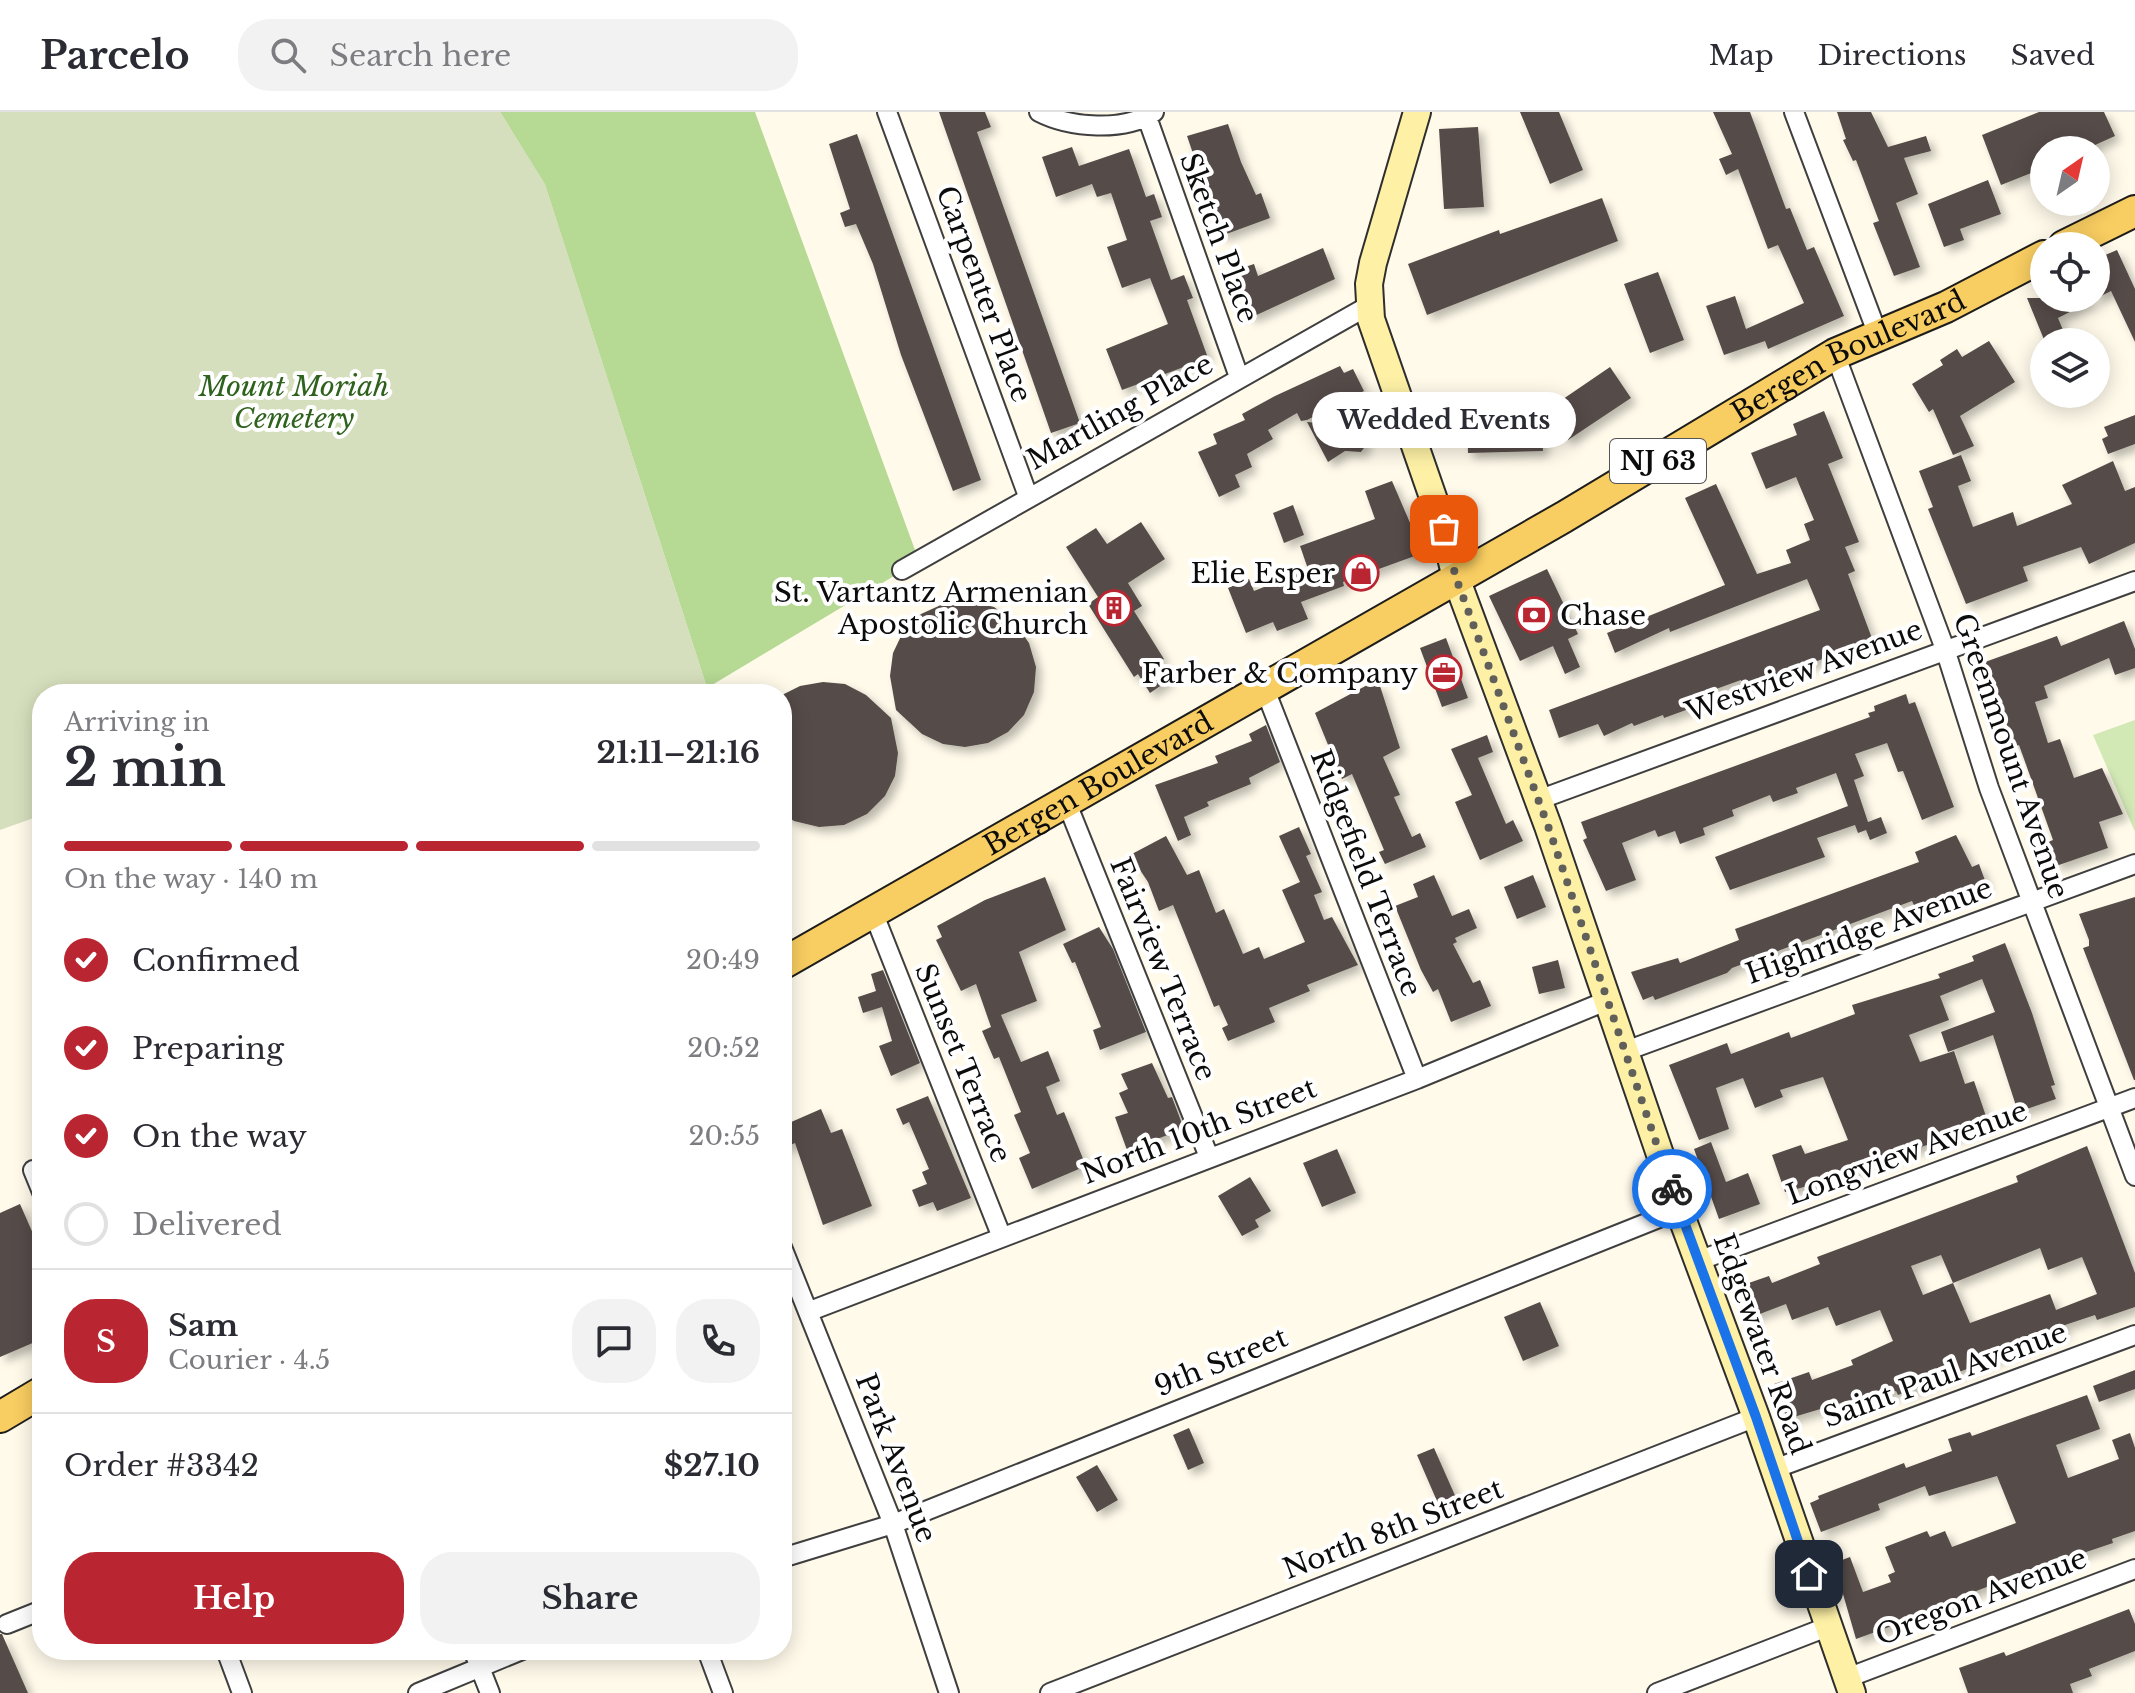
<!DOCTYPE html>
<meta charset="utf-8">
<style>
:root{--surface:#fff;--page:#f2f2f3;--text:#2b2b33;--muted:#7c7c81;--line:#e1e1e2;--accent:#ba2532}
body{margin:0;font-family:"Libre Baskerville",serif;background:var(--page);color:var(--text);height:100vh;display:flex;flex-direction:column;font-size:30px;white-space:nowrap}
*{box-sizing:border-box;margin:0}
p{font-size:26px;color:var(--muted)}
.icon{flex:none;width:44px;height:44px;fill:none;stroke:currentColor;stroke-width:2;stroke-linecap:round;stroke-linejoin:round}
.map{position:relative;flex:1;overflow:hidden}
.drawer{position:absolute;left:32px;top:572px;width:760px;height:976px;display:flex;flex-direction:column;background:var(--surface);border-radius:32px;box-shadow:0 4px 20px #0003}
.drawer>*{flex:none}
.needle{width:52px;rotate:34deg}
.buttons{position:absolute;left:2030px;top:24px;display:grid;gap:16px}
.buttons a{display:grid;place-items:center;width:80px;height:80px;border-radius:50%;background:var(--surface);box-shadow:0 4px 20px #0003;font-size:40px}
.pin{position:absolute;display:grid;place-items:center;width:68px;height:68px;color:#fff;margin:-34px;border-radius:16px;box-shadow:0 4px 12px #0006}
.courier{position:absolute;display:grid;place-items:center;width:80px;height:80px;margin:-40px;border:6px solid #1a73e8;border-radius:50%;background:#fff;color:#222;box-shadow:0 2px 10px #0007}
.bubble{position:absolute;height:56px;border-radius:28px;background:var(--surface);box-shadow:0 4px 20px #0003;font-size:26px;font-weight:800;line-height:56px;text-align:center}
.overview em{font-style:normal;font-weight:800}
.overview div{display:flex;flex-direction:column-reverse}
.overview{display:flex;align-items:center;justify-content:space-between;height:136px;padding:0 32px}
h1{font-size:52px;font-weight:800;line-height:60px}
.bar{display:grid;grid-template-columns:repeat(4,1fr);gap:12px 8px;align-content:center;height:96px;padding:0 32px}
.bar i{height:10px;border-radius:6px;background:var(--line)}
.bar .active{background:var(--accent)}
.bar p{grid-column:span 4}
.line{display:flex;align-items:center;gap:20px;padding:0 32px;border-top:2px solid var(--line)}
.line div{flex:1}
.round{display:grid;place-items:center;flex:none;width:84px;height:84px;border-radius:32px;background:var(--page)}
ol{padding:0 32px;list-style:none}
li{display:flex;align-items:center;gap:24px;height:88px}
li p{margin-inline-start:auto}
li .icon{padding:8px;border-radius:50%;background:var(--accent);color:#fff;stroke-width:4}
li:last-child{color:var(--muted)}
li i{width:44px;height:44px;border:4px solid var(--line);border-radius:50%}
.primary-button{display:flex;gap:16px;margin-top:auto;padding:16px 32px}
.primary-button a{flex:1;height:92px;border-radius:32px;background:var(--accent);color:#fff;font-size:32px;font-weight:800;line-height:92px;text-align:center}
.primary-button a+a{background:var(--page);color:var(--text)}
header{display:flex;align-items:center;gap:48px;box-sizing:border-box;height:112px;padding:0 40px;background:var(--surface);border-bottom:2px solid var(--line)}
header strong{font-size:38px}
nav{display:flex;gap:44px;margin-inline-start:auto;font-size:28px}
.search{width:560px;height:72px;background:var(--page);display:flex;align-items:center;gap:20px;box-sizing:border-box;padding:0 28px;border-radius:32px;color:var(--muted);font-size:30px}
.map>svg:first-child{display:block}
.green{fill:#d2e8b5}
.forest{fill:#b6d994}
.cemetery{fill:#d6dfbd}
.building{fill:#544c48;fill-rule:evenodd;filter:url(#shadow)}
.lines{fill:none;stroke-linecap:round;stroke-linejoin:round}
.street-casing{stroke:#3f3f3f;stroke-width:22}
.secondary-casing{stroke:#2e2e2e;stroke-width:30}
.primary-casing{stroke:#1d1d1d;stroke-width:34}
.street{stroke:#fff;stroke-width:18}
.secondary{stroke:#fef1a6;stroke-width:26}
.primary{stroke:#f8cd61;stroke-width:30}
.done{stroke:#615f5a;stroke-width:8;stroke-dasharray:0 14.4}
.route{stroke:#1a73e8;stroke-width:10}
.labels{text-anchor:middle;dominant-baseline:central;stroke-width:8;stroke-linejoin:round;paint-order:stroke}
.shield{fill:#fff;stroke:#555;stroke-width:2}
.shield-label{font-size:26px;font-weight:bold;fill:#0c0c0c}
.street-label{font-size:28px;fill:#0c0c0c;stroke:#fff}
.park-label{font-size:28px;font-style:italic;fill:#2e621d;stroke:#fff}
.poi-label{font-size:28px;fill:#0c0c0c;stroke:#fff;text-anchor:end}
</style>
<header>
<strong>Parcelo</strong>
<div class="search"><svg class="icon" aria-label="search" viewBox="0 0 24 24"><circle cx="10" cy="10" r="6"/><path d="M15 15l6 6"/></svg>Search here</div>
<nav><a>Map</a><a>Directions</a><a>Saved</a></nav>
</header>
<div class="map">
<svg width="2135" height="1581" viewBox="0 0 2135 1581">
<defs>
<filter id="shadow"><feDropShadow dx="5.5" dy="5.5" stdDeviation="4" flood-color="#0004"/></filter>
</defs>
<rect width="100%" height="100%" fill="#fffaea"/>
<path class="green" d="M2135,608V720L2093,623Z"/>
<path class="forest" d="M500,0H755L919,449L707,576L545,73Z"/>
<path class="cemetery" d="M0,0H500L545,72L709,582H42V703L0,718Z"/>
<path class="building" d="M939,0H985L991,15L977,20L1080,311L1051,321Z
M1520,0H1559L1583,58L1550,72Z
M1713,0H1750L1786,97L1790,96L1807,138L1814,135L1844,204L1768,237L1765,229L1724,243L1706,194L1735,184L1746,217L1804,191L1778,133L1768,137L1738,57L1726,63L1719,47L1732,42Z
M1837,0H1871L1888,35L1926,24L1931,39L1904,46L1918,82L1896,91L1920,155L1894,164L1873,111L1879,109L1856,48L1853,49L1843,28L1846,27Z
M2039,0H2104L2115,24L2084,38H2044V56L2001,73L1982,23Z
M1228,12L1241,50L1256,83L1261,81L1270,106L1221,124L1187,24Z
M1478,15L1484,95L1444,97L1439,17Z
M857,22L981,368L953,379L901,243L873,152L856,112L845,115L840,101L850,97L829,32Z
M1072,35L1079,54L1129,37L1146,85L1154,82L1162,105L1150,109L1171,168L1184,163L1193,186L1187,188L1208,246L1122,278L1106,237L1168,212L1150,166L1122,176L1107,135L1127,128L1111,81L1097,85L1092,72L1056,85L1042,45Z
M1988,68L2001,102L1960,117L1964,128L1944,135L1928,92Z
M1602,86L1618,129L1427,203L1408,152L1499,118L1500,122Z
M1323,136L1335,167L1250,206L1233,159L1254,152L1258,164Z
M2117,138L2135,177V230L2111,179L2058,206L2068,230H2045L2027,186H2096V147Z
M1658,160L1684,228L1650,241L1624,172Z
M1989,229L2015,270L1960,304L1974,334L1953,343L1933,297L1929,300L1912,272L1943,253L1940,248L1957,237L1962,245Z
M1340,254L1344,261L1353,257L1364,279L1307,308L1301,309L1297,301L1268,318L1273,327L1247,342L1252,355L1235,363L1240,375L1219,385L1198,340L1217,332L1213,322L1245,308L1242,302L1275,284Z
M1610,255L1631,286L1568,328L1547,298Z
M1824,299L1843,346L1828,352L1859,430L1845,435L1855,459L1848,462L1873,529L1744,575L1741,568L1705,581L1708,590L1664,606L1663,603L1634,614L1632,611L1604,624L1598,612L1559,626L1549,598L1820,498L1807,467L1670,520L1669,516L1615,541L1607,521L1725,473L1685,386L1716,372L1757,462L1791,451L1786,438L1810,428L1804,412L1814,408L1796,365L1766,377L1751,341L1797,323L1793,312Z
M2135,303V332L2108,342L2102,327L2108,324L2104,315Z
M1541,304L1543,339L1468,341L1467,306Z
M1307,310L1360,314L1366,333L1361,340L1345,339L1328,350Z
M1961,343L1971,369L1958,374L1973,415L2013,400L2017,414L2072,392L2062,373L2113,349L2125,379L2135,375V431L2089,452L2081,435L2023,455L2028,469L1966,492L1928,397L1933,395L1919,359Z
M1392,369L1423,441L1343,470L1344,474L1301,490L1308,507L1277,519L1273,510L1246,521L1228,476L1249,467L1254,479L1308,457L1300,434L1375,407L1365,379Z
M1293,393L1304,423L1284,431L1273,401Z
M1141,410L1165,447L1128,471L1142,494L1134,499L1164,547L1157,551L1169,568L1150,581L1138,562L1134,565L1088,492L1098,485L1066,435L1096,416L1107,432Z
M1547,457L1578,522L1568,527L1580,555L1565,562L1553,534L1520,549L1489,484Z
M969,489L994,495L1014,510L1029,531L1036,555L1034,580L1024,603L1008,620L988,631L965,635L943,632L922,622L896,598L890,564L893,541L903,520L921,502L943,492Z
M2124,509L2135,537V556L2115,563L2109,546L2044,574L2048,586L2035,590L2048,631L2060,627L2074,666L2102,656L2123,702L2099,710L2108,736L2056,754L2048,730L2053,728L2019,633L2014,635L2003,601L2000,602L1985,550L2057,524L2061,534Z
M1446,526L1468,586L1442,595L1420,536Z
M823,570L845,572L866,583L891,606L898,641L895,664L885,684L867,702L844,713L819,715L794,709L782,701V583L800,574Z
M1371,571L1380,574L1400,636L1383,645L1400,683L1394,685L1412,725L1420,721L1426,735L1385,752L1379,740L1384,738L1352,662L1342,667L1315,601Z
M1906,582L1909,592L1915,590L1954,695L1922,708L1903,659L1898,660L1887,631L1855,642L1864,664L1854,668L1868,710L1881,705L1887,721L1870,728L1866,718L1858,721L1855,713L1817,726L1825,745L1730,778L1715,745L1848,694L1836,661L1796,676L1798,681L1773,690L1770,683L1732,698L1734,704L1703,716L1705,723L1680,732L1675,719L1658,725L1655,718L1622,731L1636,768L1606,779L1583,728L1587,726L1581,710L1870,605L1868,601L1875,599L1874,594Z
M1266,613L1280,650L1249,666L1251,672L1207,690L1209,694L1184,705L1191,723L1178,729L1155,673L1218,651L1215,644L1252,629L1249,622Z
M1487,623L1493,640L1478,646L1506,712L1513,708L1523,729L1480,748L1455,690L1472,683L1451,637Z
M1299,715L1311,742L1306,744L1322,780L1314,783L1324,808L1332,805L1358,853L1307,873L1310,879L1269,896L1275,910L1228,929L1222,916L1228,913L1219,893L1214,895L1173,793L1159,799L1148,770L1130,743L1166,724L1187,763L1199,758L1216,801L1224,797L1243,842L1259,835L1264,847L1305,830L1282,778L1300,770L1279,724Z
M1956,723L1972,755L1979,752L1987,774L1917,800L1912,789L1732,856L1727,861L1655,888L1653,884L1643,888L1631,860L1678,846L1680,851L1739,828L1735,817L1919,750L1915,740Z
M1434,763L1452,804L1469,797L1477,816L1455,826L1457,830L1453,832L1473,871L1480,868L1491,894L1451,910L1438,877L1433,880L1421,858L1395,794L1418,785L1413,772Z
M1533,763L1546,795L1517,807L1504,775Z
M1045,765L1066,818L1019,840L1037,889L1001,903L1021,950L1048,939L1060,969L1046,975L1057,1003L1064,1000L1086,1054L1032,1077L1019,1046L1030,1041L1014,1003L1021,1000L999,945L994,947L982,919L991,915L976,872L961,879L936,828L942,825L937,814L985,788Z
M2135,785V968H2134L2083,836L2089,834V828L2079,802Z
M1099,815L1113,837L1146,920L1100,938L1093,918L1101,915L1075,850L1072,851L1063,832Z
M2005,831L2032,901L2055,973L2051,974L2056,987L2018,1000L1993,923L1948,940L1941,920L1995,900L1982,867L1940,884L1949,908L1909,923L1920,950L1954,939L1965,972L1974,969L1989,1013L1853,1057L1855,1061L1838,1066L1785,1080L1772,1043L1801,1033L1805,1042L1848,1028L1823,965L1780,978L1783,985L1755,996L1743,966L1716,976L1729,1017L1699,1028L1669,953L1727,931L1731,942L1789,920L1791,926L1855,902L1852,893L1940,866L1938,862L1974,849L1972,844Z
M1558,848L1565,876L1539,882L1532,855Z
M883,858L920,951L891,964L879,934L892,929L882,895L863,901L858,885L876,879L871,862Z
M1152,951L1168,986L1172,985L1184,1017L1127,1038L1115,1005L1128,1001L1119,981L1128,977L1121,962Z
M928,984L971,1086L937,1099L933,1090L919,1095L912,1078L927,1072L922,1060L929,1057L909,1010L903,1013L896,997Z
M821,997L831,1021L842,1017L872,1094L823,1113L795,1031L782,1037V1014Z
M1711,1030L1726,1070L1748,1061L1760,1092L1719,1107L1694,1037Z
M2087,1034L2135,1161V1195L2097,1208L2095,1203L2062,1214L2065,1220L1898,1283L1896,1279L1873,1287L1871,1283L1864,1284L1787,1307L1774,1272L1809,1260L1812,1268L1853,1253L1851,1248L1893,1229L1880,1198L1836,1214L1828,1195L1792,1208L1786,1192L1752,1205L1740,1174L1769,1164L1772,1171L1820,1152L1817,1145L2018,1070L2016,1064ZM2040,1136L2048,1158L2082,1145L2097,1182L2056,1198L2050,1182L1970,1211L1953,1171L1923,1183L1911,1154L1941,1143L1953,1171Z
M1337,1037L1356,1081L1322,1095L1303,1051Z
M1250,1065L1271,1099L1255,1108L1259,1115L1242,1124L1218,1084Z
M20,1092L42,1142V1227L0,1245V1101Z
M1540,1190L1559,1234L1523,1249L1504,1205Z
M2135,1258V1277L2099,1290L2093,1274Z
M2087,1283L2100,1317L2056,1333L2068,1366L2119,1347L2112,1328L2130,1321L2135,1336V1419L2112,1427L2113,1431L2021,1462L1971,1481L1972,1485L1856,1527L1834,1451L1850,1445L1863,1480L1891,1470L1888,1463L1895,1460L1885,1435L1927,1419L1930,1425L1945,1419L1952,1435L2016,1411L1997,1364L1929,1384L1925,1374L1878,1392L1880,1398L1821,1420L1810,1391L1819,1387L1818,1384L1904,1351L1906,1356L1952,1339L1948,1327L1970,1320L1972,1324Z
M1189,1316L1204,1351L1188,1358L1173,1323Z
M1434,1336L1457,1388L1440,1396L1417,1343Z
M1097,1353L1118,1388L1097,1400L1076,1365Z
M2129,1497L2135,1512V1539L2089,1557L2092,1564L2070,1572L2073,1581H1968L1959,1556L2004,1540L2006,1544Z
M0,1522H2L28,1581H0Z"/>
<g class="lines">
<defs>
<path id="street" d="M887,0L1028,384
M1039,0C1070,16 1124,20 1154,0
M1794,0L1878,223
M1147,5L1239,265
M1835,242L1945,537L1989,676L2135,1064
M902,458L1368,194
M1264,575L1417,967
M1538,688L2135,469
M1066,689L1209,1045
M873,800L1001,1123
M1623,940L2135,752
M33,1058L42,1080
M782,1135L893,1412L949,1581
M1698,1149L2135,986
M810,1199L1417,967L1606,889
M1774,1357L2135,1223
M782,1446L893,1412L1679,1098
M7,1512L42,1498
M226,1538L242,1581
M473,1538L490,1581
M707,1538L723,1581
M1847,1566L2135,1457
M418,1581L522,1538
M1050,1581L1756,1305
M1657,1581L1827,1515"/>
<path id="secondary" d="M1417,0L1373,151L1369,172L1371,207L1444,417L1456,466L1548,714L1679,1098L1756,1305L1852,1581"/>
<g id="primary">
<path d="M2064,134L2135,99"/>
<path id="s1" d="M782,852L1564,405L1835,242L1946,195L2044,144"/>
<path d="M0,1305L42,1280"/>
</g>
</defs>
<use href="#street" class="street-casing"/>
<use href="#secondary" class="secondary-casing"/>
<use href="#primary" class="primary-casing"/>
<use href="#street" class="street"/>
<use href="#secondary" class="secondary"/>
<use href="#primary" class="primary"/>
</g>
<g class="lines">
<path class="done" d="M1444,417L1456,466L1548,714L1672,1077"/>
<path class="route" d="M1672,1077L1756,1305L1809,1462"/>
</g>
<defs>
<symbol id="shop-ring" viewBox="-11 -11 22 22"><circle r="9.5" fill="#fff" stroke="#ba2532" stroke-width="1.5"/><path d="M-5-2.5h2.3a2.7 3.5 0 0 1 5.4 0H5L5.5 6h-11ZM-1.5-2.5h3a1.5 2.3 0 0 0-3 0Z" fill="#ba2532"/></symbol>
<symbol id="building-ring" viewBox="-11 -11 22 22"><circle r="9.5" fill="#fff" stroke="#ba2532" stroke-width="1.5"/><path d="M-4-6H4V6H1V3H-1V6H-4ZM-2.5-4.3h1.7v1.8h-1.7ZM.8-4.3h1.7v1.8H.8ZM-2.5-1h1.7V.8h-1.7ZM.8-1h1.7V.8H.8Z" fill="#ba2532"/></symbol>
<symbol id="bank-ring" viewBox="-11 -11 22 22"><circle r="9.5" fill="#fff" stroke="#ba2532" stroke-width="1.5"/><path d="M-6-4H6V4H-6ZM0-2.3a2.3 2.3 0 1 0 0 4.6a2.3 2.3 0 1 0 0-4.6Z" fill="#ba2532"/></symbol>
<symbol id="office-ring" viewBox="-11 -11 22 22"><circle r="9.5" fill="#fff" stroke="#ba2532" stroke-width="1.5"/><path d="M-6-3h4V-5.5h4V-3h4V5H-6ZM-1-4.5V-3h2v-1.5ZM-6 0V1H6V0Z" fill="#ba2532"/></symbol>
</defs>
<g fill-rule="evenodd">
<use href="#shop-ring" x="1341" y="441" width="40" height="40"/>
<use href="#building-ring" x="1094" y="476" width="40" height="40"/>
<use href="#bank-ring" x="1514" y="483" width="40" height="40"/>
<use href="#office-ring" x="1424" y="541" width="40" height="40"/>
</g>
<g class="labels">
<rect class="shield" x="1610" y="327" width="96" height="44" rx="6"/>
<g class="shield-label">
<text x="1658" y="349">NJ 63</text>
</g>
<g class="street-label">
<text transform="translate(1219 126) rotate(70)">Sketch Place</text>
<text transform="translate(984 182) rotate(70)">Carpenter Place</text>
<text stroke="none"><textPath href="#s1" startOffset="1228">Bergen Boulevard</textPath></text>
<text transform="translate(1120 300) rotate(-29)">Martling Place</text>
<text transform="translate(1804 559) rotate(-20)">Westview Avenue</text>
<text transform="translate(2011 644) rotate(71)">Greenmount Avenue</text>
<text stroke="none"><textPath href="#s1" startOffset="364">Bergen Boulevard</textPath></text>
<text transform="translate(1366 761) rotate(69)">Ridgefield Terrace</text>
<text transform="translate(1869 819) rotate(-20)">Highridge Avenue</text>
<text transform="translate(1163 857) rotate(68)">Fairview Terrace</text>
<text transform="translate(963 951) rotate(68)">Sunset Terrace</text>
<text transform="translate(1199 1019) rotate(-21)">North 10th Street</text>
<text transform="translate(1907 1041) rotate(-20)">Longview Avenue</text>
<text transform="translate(1762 1232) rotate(70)">Edgewater Road</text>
<text transform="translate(1221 1250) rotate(-22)">9th Street</text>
<text transform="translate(1945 1263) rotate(-20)">Saint Paul Avenue</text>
<text transform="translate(896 1346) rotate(69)">Park Avenue</text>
<text transform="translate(1393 1417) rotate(-21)">North 8th Street</text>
<text transform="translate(1981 1485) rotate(-21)">Oregon Avenue</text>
</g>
<g class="park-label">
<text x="294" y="274">Mount Moriah<tspan x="294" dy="32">Cemetery</tspan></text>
</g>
<g class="poi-label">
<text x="1335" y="461">Elie Esper</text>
<text x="1088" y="480">St. Vartantz Armenian<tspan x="1088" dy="32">Apostolic Church</tspan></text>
<text x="1560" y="503" text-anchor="start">Chase</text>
<text x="1418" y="561">Farber &amp; Company</text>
</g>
</g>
</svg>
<div class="buttons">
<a><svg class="needle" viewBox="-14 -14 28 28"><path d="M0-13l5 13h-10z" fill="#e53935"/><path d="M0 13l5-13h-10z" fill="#7c7c81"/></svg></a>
<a><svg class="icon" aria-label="locate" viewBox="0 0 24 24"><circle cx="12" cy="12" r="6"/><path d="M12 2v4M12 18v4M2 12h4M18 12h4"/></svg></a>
<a><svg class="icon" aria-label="layers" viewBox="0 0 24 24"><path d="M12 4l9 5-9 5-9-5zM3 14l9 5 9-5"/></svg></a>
</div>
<div class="pin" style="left:1444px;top:417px;background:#ea580c"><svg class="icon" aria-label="bag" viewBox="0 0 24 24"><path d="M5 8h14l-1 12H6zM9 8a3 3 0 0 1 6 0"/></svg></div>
<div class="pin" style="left:1809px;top:1462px;background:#1f2937"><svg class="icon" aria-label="home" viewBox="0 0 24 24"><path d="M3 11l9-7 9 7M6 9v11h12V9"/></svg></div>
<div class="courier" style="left:1672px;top:1077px"><svg class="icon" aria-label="bike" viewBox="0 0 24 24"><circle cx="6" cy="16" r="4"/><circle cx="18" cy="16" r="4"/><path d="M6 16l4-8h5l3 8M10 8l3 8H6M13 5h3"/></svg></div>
<div class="bubble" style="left:1312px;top:280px;width:264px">Wedded Events</div>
<section class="drawer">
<div class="overview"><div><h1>2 min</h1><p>Arriving in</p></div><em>21:11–21:16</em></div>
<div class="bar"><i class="active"></i><i class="active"></i><i class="active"></i><i></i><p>On the way · 140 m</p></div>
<ol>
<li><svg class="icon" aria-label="check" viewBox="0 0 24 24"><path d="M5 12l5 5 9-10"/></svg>Confirmed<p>20:49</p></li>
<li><svg class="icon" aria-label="check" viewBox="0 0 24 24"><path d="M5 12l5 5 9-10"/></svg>Preparing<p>20:52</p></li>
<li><svg class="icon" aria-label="check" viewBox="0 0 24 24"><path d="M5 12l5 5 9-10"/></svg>On the way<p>20:55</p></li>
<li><i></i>Delivered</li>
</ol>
<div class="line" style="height:144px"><b class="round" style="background:var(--accent);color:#fff">S</b><div><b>Sam</b><p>Courier · 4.5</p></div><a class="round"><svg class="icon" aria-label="chat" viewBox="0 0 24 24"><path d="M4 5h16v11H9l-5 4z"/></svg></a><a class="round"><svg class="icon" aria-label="phone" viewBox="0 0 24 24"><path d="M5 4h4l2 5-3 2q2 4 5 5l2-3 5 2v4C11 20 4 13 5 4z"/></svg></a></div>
<div class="line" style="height:104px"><div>Order #3342</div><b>$27.10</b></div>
<div class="primary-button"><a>Help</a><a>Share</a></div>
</section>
</div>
